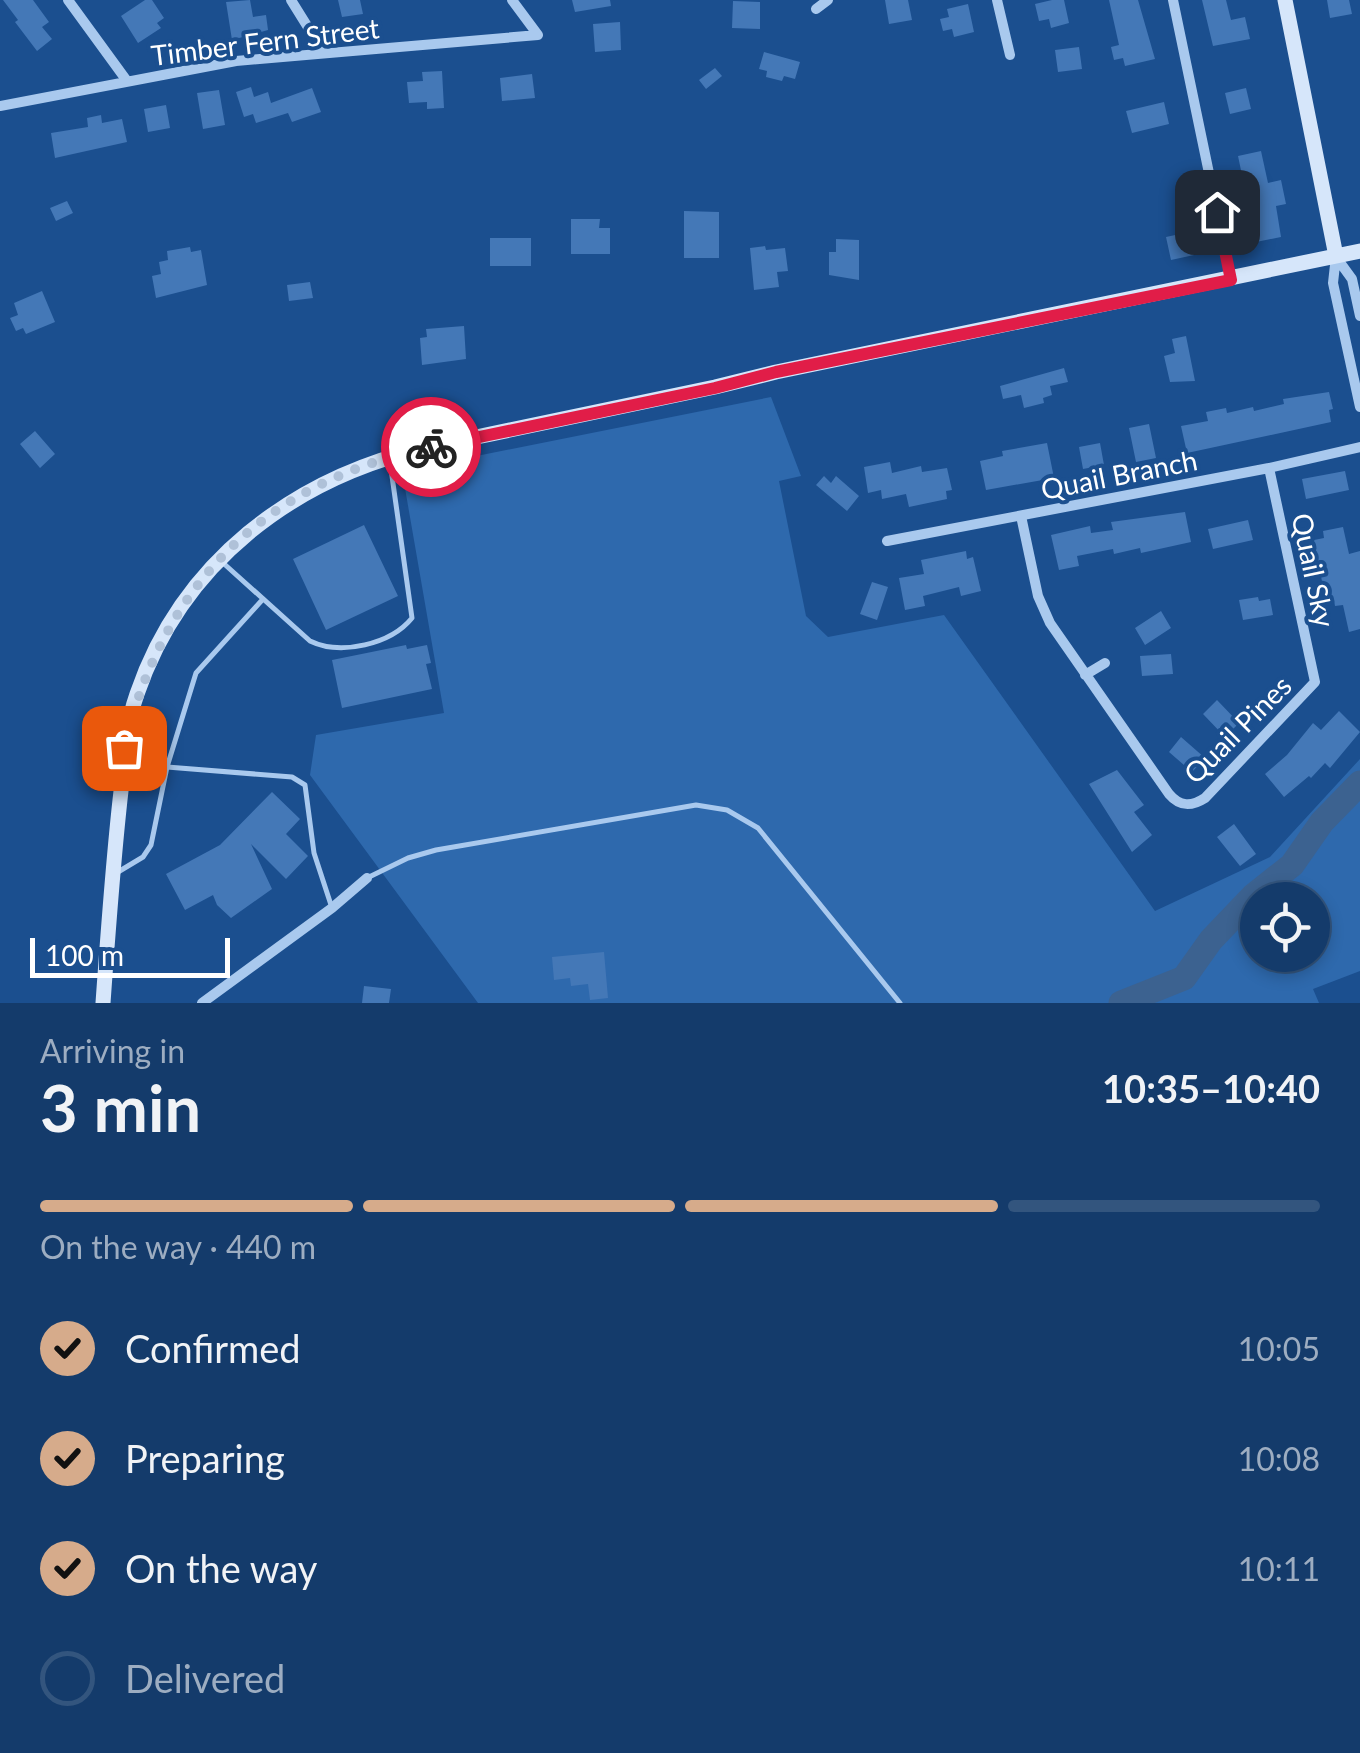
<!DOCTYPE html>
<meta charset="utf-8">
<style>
:root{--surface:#143b6b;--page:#1d4271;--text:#f1f3f6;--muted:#9dadc1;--line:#33557e;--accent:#d6ab8b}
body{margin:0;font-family:Lato,sans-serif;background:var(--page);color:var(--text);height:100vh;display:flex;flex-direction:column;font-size:38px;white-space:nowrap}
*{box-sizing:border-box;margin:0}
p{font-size:32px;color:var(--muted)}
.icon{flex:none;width:55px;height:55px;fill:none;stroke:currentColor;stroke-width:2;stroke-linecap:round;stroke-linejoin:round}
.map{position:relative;height:1003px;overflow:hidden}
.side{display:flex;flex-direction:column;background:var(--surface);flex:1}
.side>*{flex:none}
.buttons{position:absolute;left:1240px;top:882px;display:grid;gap:20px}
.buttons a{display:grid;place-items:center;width:90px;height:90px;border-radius:50%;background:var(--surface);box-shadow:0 5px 15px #0003,0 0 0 2px var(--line);font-size:50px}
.scale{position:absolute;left:30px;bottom:25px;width:200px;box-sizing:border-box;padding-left:10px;border:5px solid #fff;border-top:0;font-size:28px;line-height:35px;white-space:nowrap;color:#fff;-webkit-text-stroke:8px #1b4f8f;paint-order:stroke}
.pin{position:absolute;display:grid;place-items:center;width:85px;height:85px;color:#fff;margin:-42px;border-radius:20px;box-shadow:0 5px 15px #0006}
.courier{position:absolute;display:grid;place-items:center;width:100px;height:100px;margin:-50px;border:8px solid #e11d48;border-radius:50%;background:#fff;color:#222;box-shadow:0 2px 12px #0007}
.head em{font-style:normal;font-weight:700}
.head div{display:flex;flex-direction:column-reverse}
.head{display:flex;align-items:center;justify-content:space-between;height:170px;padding:0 40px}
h1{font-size:65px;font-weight:700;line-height:75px}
.bar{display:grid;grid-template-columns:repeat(4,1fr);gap:15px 10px;align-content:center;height:120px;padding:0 40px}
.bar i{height:12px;border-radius:8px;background:var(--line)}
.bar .on{background:var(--accent)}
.bar p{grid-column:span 4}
ol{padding:0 40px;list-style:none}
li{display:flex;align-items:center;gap:30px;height:110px}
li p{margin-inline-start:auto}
li .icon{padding:10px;border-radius:50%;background:var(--accent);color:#111;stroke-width:4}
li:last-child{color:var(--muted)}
li i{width:55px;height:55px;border:5px solid var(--line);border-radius:50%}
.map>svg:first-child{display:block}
.green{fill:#2e69ad;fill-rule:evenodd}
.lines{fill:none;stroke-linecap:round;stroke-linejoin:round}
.river{stroke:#3c6290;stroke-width:25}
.building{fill:#4478b7}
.lane{stroke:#a9c9ee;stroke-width:5}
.street{stroke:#a9c9ee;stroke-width:10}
.secondary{stroke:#d6e6fa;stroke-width:15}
.done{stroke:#afc1d8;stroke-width:10;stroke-dasharray:0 18}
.route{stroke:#e11d48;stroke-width:12}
.labels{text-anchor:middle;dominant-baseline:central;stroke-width:8;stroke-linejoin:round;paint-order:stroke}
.street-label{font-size:28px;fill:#fff;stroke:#1b4f8f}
</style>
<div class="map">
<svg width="1360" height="1003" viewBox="0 0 1360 1003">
<rect width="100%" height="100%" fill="#1b4f8f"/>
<path class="green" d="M771,397L801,476L779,481L806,616L828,637L944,615L1155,911L1270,857L1360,759V971L1313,989L1319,1003H478L310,775L316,735L444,713L402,471ZM1258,900H1312V955H1258Z"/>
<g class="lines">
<path class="river" d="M1121,1003L1184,978L1211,940L1254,895L1292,865L1322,822L1360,783"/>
</g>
<path class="building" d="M3,0H33L49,22L42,27L52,39L37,51L15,22L18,20Z
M145,0H152L164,18L157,23L161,28L138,43L121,16Z
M250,0L253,17L266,15L268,30L232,40L226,2Z
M338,0H360L363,14L342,17Z
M572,0H610L611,6L575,12Z
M885,0H908L912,20L889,24Z
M1052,0H1064L1069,23L1051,28L1049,19L1039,21L1035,4Z
M1109,0H1138L1155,59L1125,66L1123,58L1114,60L1111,47L1119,45Z
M1202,0H1226L1231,20L1245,17L1250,39L1213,46Z
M1327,0H1349L1352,14L1330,18Z
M733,1L760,2V29L732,28Z
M968,4L974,32L954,37L952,29L943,31L940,19L949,17L947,9Z
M620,22L621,50L595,52L593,24Z
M1079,47L1082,69L1058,72L1055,50Z
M764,52L800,62L795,79L784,76L782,81L766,77L767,71L759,69Z
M715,68L722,76L706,89L699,80Z
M442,71L444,108L427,109V102L409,103L407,82L423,81L422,72Z
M532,74L535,98L502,101L500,78Z
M251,87L254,97L268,92L271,103L312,88L321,112L292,122L288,113L256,123L253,114L244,117L236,92Z
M1246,88L1251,109L1230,114L1225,93Z
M219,90L225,125L203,129L197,93Z
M1164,102L1169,124L1132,133L1126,111Z
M166,105L170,128L148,132L144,109Z
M101,115L102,123L122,119L127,142L55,158L51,133L88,127L87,118Z
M1261,151L1268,183L1281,180L1286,204L1276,206L1281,237L1256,242L1238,156Z
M67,201L73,213L56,221L50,208Z
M684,211L719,212V258H684Z
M571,219H600L599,228H610V254H571Z
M1189,232L1194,255L1171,260L1166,237Z
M490,238H531V266H490Z
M836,239L859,240V280L829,275V252H836Z
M765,246L766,250L785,248L788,271L777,272L779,287L754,290L750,248Z
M190,247L191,252L201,250L207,285L156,298L152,276L161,274L159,262L168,260L167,251Z
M310,282L313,298L289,301L287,285Z
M42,291L55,322L26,334L23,328L16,331L10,318L18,315L14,303Z
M464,326L466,359L422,365L420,338L427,337L426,329Z
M1186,336L1195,381L1170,382L1164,356L1175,353L1172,339Z
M1064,368L1068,382L1050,386L1052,395L1043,398L1044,403L1024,408L1021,395L1003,399L1000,386Z
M1329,392L1333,409L1329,410L1331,422L1187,453L1181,426L1208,421L1206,412L1226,408L1227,413L1253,407L1254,411L1284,404L1283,399Z
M1149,424L1156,458L1136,462L1129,428Z
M35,431L55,454L40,468L20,444Z
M1047,443L1054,478L986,490L980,461L1003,456L1002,451Z
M1100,443L1104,465L1083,469L1079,447Z
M890,462L892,473L921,466L922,472L947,468L952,490L946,491L947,499L909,507L906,494L882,499L881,490L868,493L864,467Z
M1345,471L1349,490L1306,499L1302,479Z
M824,476L831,483L836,476L859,496L847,511L816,485Z
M1185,512L1191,542L1141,553L1140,548L1114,554L1113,549L1077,556L1079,566L1059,570L1051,535L1090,526L1091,533L1113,530L1111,522Z
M1248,520L1253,540L1213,549L1208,529Z
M364,525L398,596L326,630L293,559Z
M1343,527L1349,554L1360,551V629L1349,632L1343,605L1335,606L1334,600L1326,602L1314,540L1324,538L1323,531Z
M966,551L967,559L973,557L981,591L961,596L959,587L923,596L925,606L905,610L899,578L924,574L921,560Z
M872,582L888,587L877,620L860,614Z
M1258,597L1259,601L1270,599L1273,615L1243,620L1239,600Z
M1161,611L1171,628L1145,645L1135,628Z
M406,645L407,649L427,645L431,663L426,664L432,689L342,708L332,660Z
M1171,654L1173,674L1142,676L1140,656Z
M1217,700L1239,723L1225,737L1203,714Z
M1339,711L1360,732L1330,768L1325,763L1311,778L1309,776L1284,797L1265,774L1287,755L1313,723L1321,730Z
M1181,737L1205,758L1192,772L1169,752Z
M1117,770L1144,805L1134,812L1152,835L1132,852L1089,784Z
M272,792L300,819L286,834L308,856L286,879L251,844L272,889L231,918L217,905L213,895L185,910L166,874L220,845Z
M1234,824L1256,854L1240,866L1217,837Z
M604,952L608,998L590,1000L588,984L571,986L570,978L554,980L552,957Z
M364,986L391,989L389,1003H362Z"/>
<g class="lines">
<path class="lane" d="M222,562L310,641C341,656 391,644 412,618L390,462
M126,760L167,767L292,777L305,785L314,853L332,908
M118,872L143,857L151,845L167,767L196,673L263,599
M367,878L408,858L436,850L696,805L727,810L758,828L900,1003"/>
<path class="street" d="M68,0L127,81
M291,0L324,53
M512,0L538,35
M997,0L1010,55
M1173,0L1231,279
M816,9L828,0
M0,106L236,61L538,35
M1336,256L1333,283L1360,407
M1336,257L1352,279L1360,316
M1021,516L1038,596L1050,623L1169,794C1180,807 1191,807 1205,798L1315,682L1269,468
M887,541L1269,468L1360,447
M1085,675L1105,663
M202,1003L332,908L367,878"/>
<path class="secondary" d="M1285,0L1336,256
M103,1003C108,932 113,861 121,791C124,758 126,725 137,694C182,562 293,479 424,448L715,387L776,372L1360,251"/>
</g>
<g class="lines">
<path class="done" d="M124,748C163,583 265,482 431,447"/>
<path class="route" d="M431,447L715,388L776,372L1231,280L1217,212"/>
</g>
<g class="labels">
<g class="street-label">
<text transform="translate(265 41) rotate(-7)">Timber Fern Street</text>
<text transform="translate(1119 474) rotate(-11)">Quail Branch</text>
<text transform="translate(1314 570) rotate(78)">Quail Sky</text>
<text transform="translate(1237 729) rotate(-45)">Quail Pines</text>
</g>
</g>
</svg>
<div class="buttons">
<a><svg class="icon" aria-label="locate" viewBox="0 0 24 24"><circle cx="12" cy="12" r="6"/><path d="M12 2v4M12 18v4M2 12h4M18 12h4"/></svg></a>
</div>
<div class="scale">100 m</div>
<div class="pin" style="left:124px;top:748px;background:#ea580c"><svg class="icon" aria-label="bag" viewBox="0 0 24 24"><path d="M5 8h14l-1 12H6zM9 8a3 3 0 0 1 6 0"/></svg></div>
<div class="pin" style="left:1217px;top:212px;background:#1f2937"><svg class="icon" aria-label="home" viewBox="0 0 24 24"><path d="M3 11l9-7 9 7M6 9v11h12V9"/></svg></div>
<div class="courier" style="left:431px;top:447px"><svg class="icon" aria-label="bike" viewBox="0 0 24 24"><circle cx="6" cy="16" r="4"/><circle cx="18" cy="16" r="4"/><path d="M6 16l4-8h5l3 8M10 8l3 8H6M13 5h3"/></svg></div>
</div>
<section class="side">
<div class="head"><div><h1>3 min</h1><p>Arriving in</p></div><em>10:35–10:40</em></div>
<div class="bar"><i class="on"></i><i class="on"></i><i class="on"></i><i></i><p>On the way · 440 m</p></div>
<ol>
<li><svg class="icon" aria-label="check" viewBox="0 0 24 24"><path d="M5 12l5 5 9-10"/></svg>Confirmed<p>10:05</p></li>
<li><svg class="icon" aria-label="check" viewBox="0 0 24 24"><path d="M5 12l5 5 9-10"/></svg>Preparing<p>10:08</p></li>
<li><svg class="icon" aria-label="check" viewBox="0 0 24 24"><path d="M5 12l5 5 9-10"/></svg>On the way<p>10:11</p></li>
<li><i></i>Delivered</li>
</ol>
</section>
